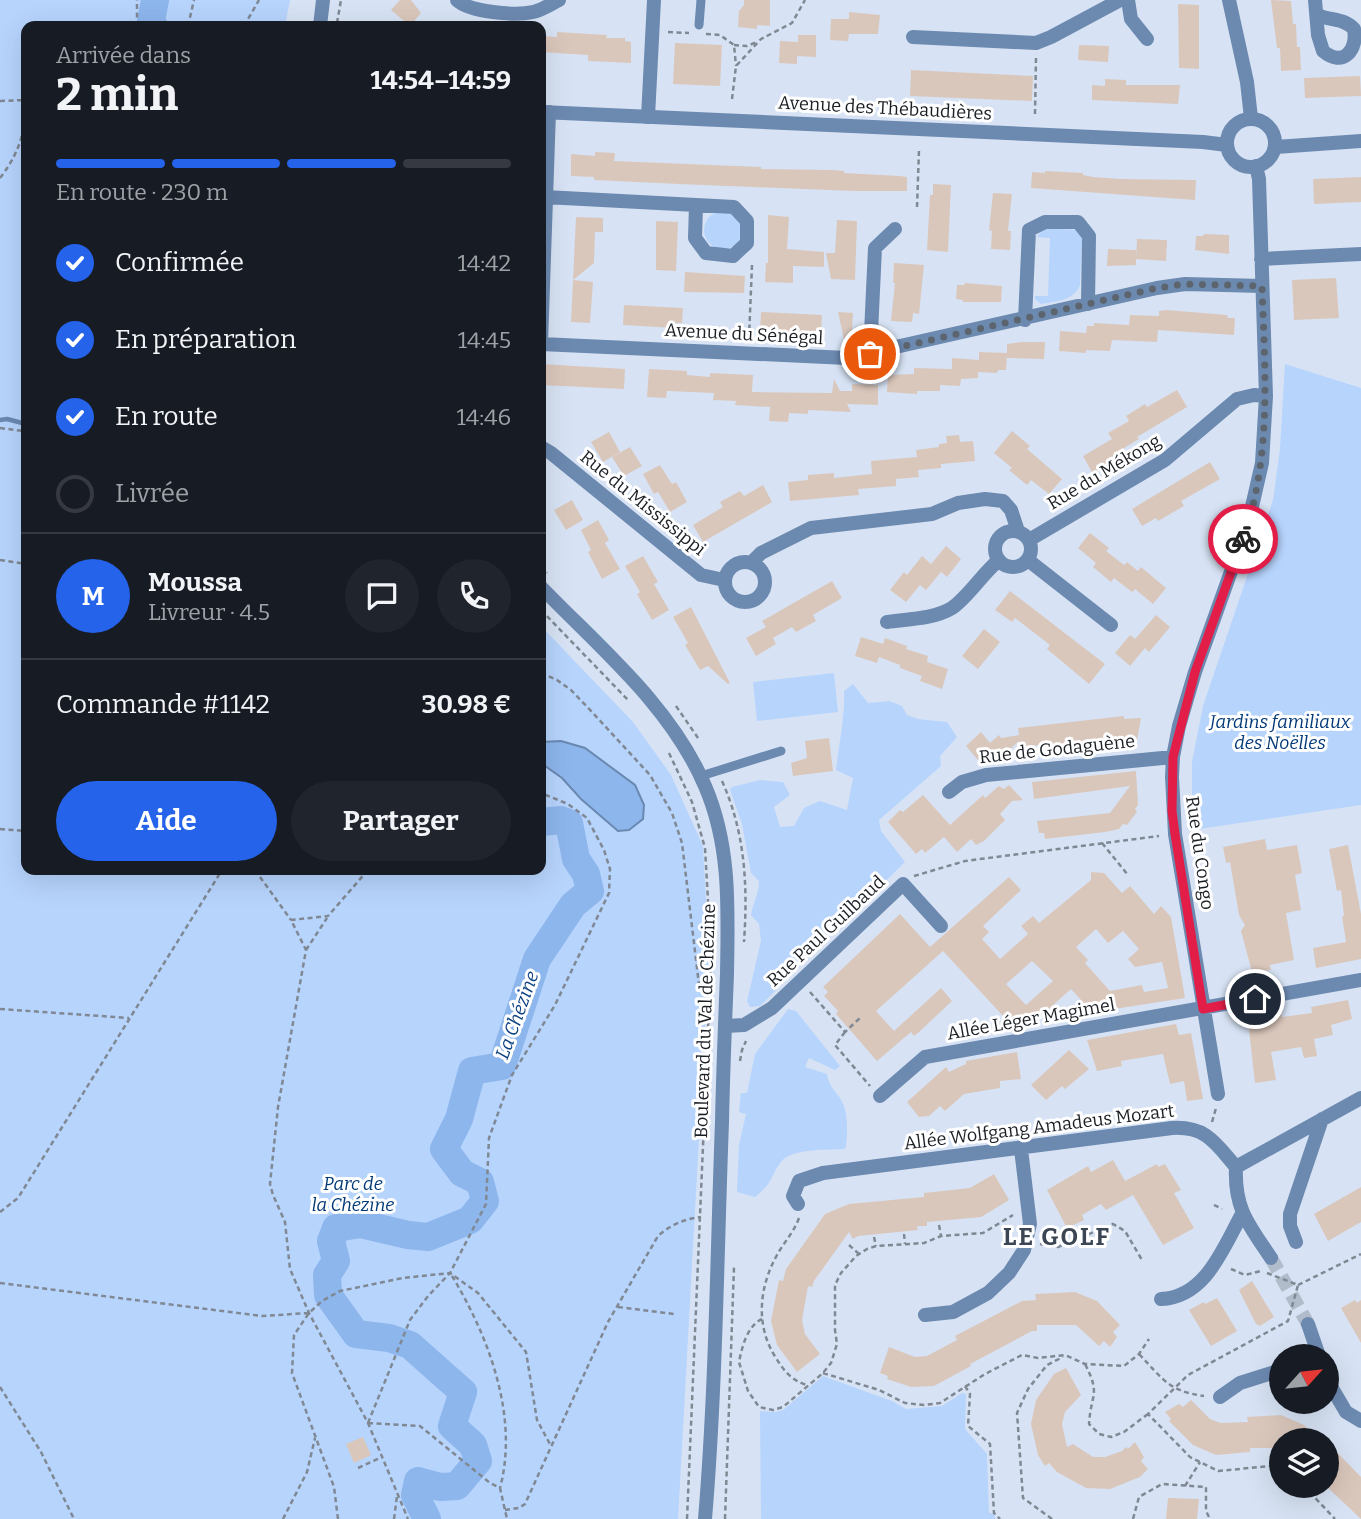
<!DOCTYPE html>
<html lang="fr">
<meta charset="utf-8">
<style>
:root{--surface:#171b24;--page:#20242c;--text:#f1f3f6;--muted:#9ea1a6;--line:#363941;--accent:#2563eb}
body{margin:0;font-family:Bitter,serif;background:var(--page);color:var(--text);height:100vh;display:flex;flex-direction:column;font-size:26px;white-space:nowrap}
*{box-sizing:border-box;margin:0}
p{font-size:23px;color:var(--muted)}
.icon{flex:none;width:38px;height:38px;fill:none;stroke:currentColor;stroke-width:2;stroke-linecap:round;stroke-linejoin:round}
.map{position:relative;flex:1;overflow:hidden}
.panel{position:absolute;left:21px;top:21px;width:525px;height:854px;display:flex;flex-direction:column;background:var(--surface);border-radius:14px;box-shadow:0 7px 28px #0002}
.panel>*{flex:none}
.needle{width:46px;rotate:63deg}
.tools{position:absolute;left:1269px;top:1344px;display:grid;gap:14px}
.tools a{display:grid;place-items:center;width:70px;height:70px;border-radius:50%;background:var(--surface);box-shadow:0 7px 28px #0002;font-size:35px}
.pin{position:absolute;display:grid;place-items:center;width:60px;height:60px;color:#fff;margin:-30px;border:4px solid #fff;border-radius:50%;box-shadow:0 2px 7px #0007}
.courier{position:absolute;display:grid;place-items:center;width:70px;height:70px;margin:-35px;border:5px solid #e11d48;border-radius:50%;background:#fff;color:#222;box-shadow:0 2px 9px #0007}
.overview em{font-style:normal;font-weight:700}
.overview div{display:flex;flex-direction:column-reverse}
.overview{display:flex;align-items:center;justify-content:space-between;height:119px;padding:0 35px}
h1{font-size:46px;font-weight:700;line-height:52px}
.bar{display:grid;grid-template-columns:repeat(4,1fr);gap:10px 7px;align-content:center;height:84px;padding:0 35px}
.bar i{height:9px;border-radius:5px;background:var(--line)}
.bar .on{background:var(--accent)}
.bar p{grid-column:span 4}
.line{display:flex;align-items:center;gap:18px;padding:0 35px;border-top:2px solid var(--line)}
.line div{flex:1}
.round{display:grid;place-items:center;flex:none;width:74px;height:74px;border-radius:37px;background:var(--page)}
ol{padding:0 35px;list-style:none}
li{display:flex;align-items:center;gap:21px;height:77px}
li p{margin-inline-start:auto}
li .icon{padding:7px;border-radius:50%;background:var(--accent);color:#fff;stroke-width:4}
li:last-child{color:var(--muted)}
li i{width:38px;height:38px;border:4px solid var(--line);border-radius:50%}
.action{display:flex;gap:14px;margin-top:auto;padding:14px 35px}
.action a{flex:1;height:80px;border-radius:42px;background:var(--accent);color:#fff;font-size:28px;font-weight:700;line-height:80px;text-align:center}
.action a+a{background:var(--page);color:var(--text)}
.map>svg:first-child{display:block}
.green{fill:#b7d4fd}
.water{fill:#8db6ed;stroke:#6a89b1;stroke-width:2}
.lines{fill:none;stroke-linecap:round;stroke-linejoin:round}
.stream{stroke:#6a89b1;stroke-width:4.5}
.river{stroke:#8db6ed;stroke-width:28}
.building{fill:#dac7bc;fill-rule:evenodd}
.minor-tunnel{stroke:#b1bcca;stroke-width:14;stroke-dasharray:14 7;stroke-linecap:butt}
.path{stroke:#7f8893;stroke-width:2.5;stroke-dasharray:5 3.5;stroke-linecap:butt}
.service{stroke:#6c89b0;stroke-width:9}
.minor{stroke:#6c89b0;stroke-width:14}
.tertiary{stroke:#6c89b0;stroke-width:14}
.done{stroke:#5c646d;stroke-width:7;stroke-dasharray:0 12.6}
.route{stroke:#e11d48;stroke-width:9}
.labels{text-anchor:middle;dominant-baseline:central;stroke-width:6;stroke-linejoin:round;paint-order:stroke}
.street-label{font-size:18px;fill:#1a1f24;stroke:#fff}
.park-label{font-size:18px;font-style:italic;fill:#013978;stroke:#fff}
.water-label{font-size:19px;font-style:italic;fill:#0f4384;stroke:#fff}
.district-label{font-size:24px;font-weight:bold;letter-spacing:2px;fill:#3b4553;stroke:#fff}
</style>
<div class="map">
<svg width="1361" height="1519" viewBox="0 0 1361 1519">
<rect width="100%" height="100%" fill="#d7e3f4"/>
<path class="green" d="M0,0H290L285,26H26V870H541V626L633,722L671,775L703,846L709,957L678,1519H0Z
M704 230a19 19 0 1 1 38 0a19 19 0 1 1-38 0Z
M1044,228L1076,230L1082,236L1080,285C1074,301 1056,301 1041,304L1035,299V296H1048L1050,238L1037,237Z
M1285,364L1361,388V805L1192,830V762L1203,706L1273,500L1280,449Z
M834,673L838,712L757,721L753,682Z
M853,684L868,703L889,701L902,706L907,715L918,719L947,722L957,737L940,756L941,766L879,820L881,831L905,862L760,1006L750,1007L747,1001L761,941L759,924L751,915C753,902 759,894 759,881L751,873L742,824L730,790L732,787L760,780L783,782L790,795L774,807L780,827L794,826L804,808L820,801L847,810L853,778L836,770C839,743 845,717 844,691Z
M788,1009L796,1011L840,1066L835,1070L809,1058L805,1067L827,1074C830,1091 838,1091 843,1104C848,1113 848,1140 845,1149C829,1150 791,1148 781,1162C769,1178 774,1182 755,1197L737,1192L739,1145L746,1114L739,1112L741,1093H747L755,1054Z
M823,1376L892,1401L906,1409L942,1406L962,1393L966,1394L965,1429L987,1454L989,1513H994L995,1519H761L760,1411L776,1412L783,1410Z"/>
<path class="water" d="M561,741L585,748L635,785L644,805L643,819L629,830L618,831L581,799L562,778L545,766L541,768V742Z"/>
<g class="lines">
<path class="stream" d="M0,420L7,419L26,424"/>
<path class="river" d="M154,26L151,21L155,0
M427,1519L415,1495L418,1481L440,1487L457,1486L478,1461L473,1445L452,1426L463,1392L410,1345L389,1338L356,1334L328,1295L327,1275L336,1261L331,1241L336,1228L361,1224L408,1235L428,1237L470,1220L485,1201L480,1182L462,1173L444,1149L459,1119L472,1071L502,1066L537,959L573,905L590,891L586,874L576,859L569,823L561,820L541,822"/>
</g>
<path class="building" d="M400,0H411L421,13L410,26L391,10Z
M744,0H770V26L757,25V29L738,27L739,11L744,5Z
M1271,0L1291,1L1293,24H1296L1297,47H1300L1301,70L1281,71L1280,48H1277Z
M1178,4L1199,5V69L1179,68Z
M849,12L880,15L878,34H849L848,41L830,40L831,19H849Z
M557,32L607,35L606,38H625V41L631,42V63L588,61V55L541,52V36L557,37Z
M798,35H816V57L797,56V64L779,63L780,41L798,42Z
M675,43L722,45L720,86L673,84Z
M1079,45L1109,46L1108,62L1078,60Z
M911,70L1033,76L1032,101L910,96Z
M1360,76L1361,96L1305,98L1304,78Z
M1105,79L1126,80V85H1180L1178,104L1092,100V85L1105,86Z
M595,152L615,153L614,161L761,167V169L832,170L844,171V173L900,176L907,177V191H854L679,184L594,180V177L571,176V154L595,156Z
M1045,171L1083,173V175L1093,177L1120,179L1196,180L1195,200L1031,188L1032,172L1045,173Z
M1361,177V202L1314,204L1313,179Z
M933,184L951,185L948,252L927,250L930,195H933Z
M993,193L1012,194L1008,231H1011L1010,250L991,249L992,231L989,230Z
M768,215L789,217L787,249L824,252V267L793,266V283L765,282L766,263H768Z
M576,217L603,218V232H595L594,263L573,280Z
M837,220L857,221L855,280L831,279L826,253H835Z
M656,221L678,222L676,271L656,270Z
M1204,234L1229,235V254L1195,250L1196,236H1203Z
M1137,239L1167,240L1166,261L1136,259V265L1107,266L1108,249L1136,250V258Z
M894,263L924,265L919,314L913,313L912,322L891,321L895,283H893Z
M685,272L745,276L744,293L684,292Z
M1336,278L1339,318L1294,320L1292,280Z
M573,280L593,282L590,323L571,322Z
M965,283L1002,286L1001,302H963V300L956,299L957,285H964Z
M624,305L683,308L682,323H675V328L623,325Z
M1166,310L1227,315L1228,318H1235L1234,335L1158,330L1157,342L1112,340L1110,351L1086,350V353L1059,351L1060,331L1086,333L1087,326H1094V323L1129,325L1130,315L1159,316V311Z
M761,312L822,315L821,334L760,332Z
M838,312L853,313L851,347L846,348Z
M1022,342H1045L1044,359L1007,358V355L1006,370H998L997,373L978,372V378L961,379L960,386L940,385V391H917V394L887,392L888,375L914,374V368L952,369V358L979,360V352L1007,353V344Z
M541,364L625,369L624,389L541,385Z
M649,369L687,371V375L710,377V373L753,375L752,392L832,393L834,379L840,391H852V384L878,385V405L847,404L851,412L808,410V414L789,413L788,422L769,421L770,407L735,405L736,401L713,400L714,393L667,391L666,398L647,397Z
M1177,390L1187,407L1137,437L1139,439L1119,451L1122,457L1093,474L1083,456L1112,439L1108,433L1129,421L1126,416L1145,404L1147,407Z
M1012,431L1030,446L1027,449L1062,479L1049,494L1031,480L1027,485L1009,470L1012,468L994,453Z
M609,432L620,452L603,462L591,442Z
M959,435L960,442L973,441L975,461L941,464V468L918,470L919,477L896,479V486L858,489L859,495L790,501L788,482L808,480V475L834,473V478L872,474L871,461L917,457L916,450L939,447V444L947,443L946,436Z
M630,447L642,466L624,476L612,457Z
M1210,462L1220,479L1181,501L1184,506L1158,521L1156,518L1142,526L1132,509Z
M660,465L672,484L676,482L687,502L670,512L658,492L654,494L643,474Z
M763,485L772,502L703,542L693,525L723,507L720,502L740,491L744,496Z
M572,500L583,520L566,530L554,510Z
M598,520L609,540L605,543L620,569L602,579L588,552L591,550L581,530Z
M1090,533L1109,548L1106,551L1124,565L1127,562L1138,571L1141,567L1166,588L1153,604L1135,589L1132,592L1114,578L1111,582L1093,567L1096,563L1078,548Z
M946,546L961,559L947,577L941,572L926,590L920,585L906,602L890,590L904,572L907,575L922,556L931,564Z
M643,556L658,582L654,584L669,610L652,620L637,594L640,592L625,566Z
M832,581L842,598L813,615L816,621L796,632L792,627L773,638L776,644L756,656L746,638L766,627L762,621Z
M1010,591L1105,664L1089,684L1047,649L1050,645L1015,618L1012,622L995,610Z
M691,607L730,683L728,684L708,666L700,670L685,645L688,643L673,617Z
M1156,615L1170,627L1149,652L1145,648L1130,666L1115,653L1130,635L1135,639Z
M984,629L1000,642L978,669L962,656Z
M861,637L883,644L885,638L907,646L906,649L928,656L927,662L948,669L942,689L920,681L922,676L900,668V665L879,657L877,663L855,656Z
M1124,716V719L1141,718L1136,746L1051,755L1050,745L1019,746V741L995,762L987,752L978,760L966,746L981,732L990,743L999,735L1001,738L1019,735L1018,728Z
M829,738L833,771L793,776L791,763L807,758L805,741Z
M1136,771L1138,805L1135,809L1137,812L1127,825L1123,824L1119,829L1105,832L1045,839L1044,833H1039L1037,821L1110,813L1130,786L1034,799L1032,782Z
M1009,785L1023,800L1012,801L1000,814L1005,820L984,841L976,845L971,839L957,852L944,837L925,853L922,849L916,854L888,822L900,810L903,812L923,795L950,825L983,795L985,798L999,786L1004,789Z
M1265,839L1267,850L1297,845L1302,873L1295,875L1301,910L1286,913L1294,960L1270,965L1271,970L1252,972L1241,931L1245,925L1239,915L1230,862L1226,863L1223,847Z
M1348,845L1361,914V959L1316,968L1313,948L1346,942L1342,916H1344L1341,890L1337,891L1329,849Z
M1091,872L1104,873L1122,893L1130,886L1154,914L1161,906L1171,917L1185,998L1114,1009L1108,1003L1094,1014L1071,989L1034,1022L1029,1017L1015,1029L943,951L876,1011L894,1031L941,988L952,1001L919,1032L914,1036L911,1032L877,1061L836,1014L838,1011L824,996L828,992L823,987L900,914L930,947L1009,877L1021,890L983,926L989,932L982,939L1000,959L1028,934L1021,926L1033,916L1039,923L1091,880ZM1096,929L1108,943L1123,931L1139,949L1128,959L1135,967L1162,962L1168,988L1144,992L1142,985L1110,991L1085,963L1088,960L1076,947ZM1032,961L1053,981L1026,1005L1006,984Z
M1348,1000L1352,1019L1331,1025L1333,1035L1314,1039L1317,1056L1304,1058L1301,1047L1271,1052L1276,1080L1255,1083L1248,1021L1281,1014L1282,1017L1312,1013L1311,1007Z
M1176,1024L1179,1035L1191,1033L1203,1099L1187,1101L1184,1081L1170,1084L1163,1054L1121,1061L1122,1066L1097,1071L1087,1040Z
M1069,1050L1089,1069L1065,1089L1062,1086L1046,1100L1031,1085Z
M1017,1052L1021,1079L1000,1081V1088L964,1094L945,1111L940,1106L929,1116L919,1117L907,1102L946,1067L949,1072L966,1064V1061Z
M1113,1160L1125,1181L1157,1164L1158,1167L1165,1164L1181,1190L1174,1193L1194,1228L1163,1245L1133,1195L1106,1210L1101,1204L1082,1215L1084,1220L1067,1228L1047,1190L1088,1166L1091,1172Z
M994,1174L1009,1200L981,1217L927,1222V1226H917L918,1230L858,1236L853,1239L849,1232L814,1281L812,1287L808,1286L802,1320L805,1334L820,1354L797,1372L777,1345L771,1321L779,1280L783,1281L786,1269L825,1214L849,1204L924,1197V1193L970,1188Z
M1361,1187V1222L1328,1241L1314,1214Z
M1252,1281L1274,1317L1260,1326L1256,1324L1239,1290Z
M1075,1292L1097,1301L1120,1325L1113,1332L1117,1337L1110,1347L1104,1341L1099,1346L1076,1325H1037V1331H1032L970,1364L971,1366L934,1386L911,1387L887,1379L888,1376L880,1373L889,1347L915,1357L927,1356L957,1340L955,1336L1022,1301L1036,1300L1035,1294Z
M1217,1298L1237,1331L1211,1346L1189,1310L1204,1302L1205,1304Z
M1355,1300L1357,1303L1361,1300V1343L1341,1308Z
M1066,1368L1081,1395L1065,1412L1062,1424L1067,1447L1073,1444L1093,1457H1105L1122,1451L1126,1447L1128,1449L1135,1442L1144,1457L1141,1461L1148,1469L1140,1477L1110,1489L1086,1488L1057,1472L1049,1463L1045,1466L1038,1455L1031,1424L1036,1400L1054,1374Z
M1191,1400L1210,1419L1221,1423L1248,1422L1247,1417L1281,1415L1304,1425L1319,1440H1281V1448H1250V1452L1216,1455L1193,1445L1169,1421L1171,1419L1165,1412L1179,1404L1183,1407Z
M363,1437L371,1455L354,1463L346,1444Z
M1326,1441L1361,1477V1519L1326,1486Z
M1168,1498L1199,1499L1197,1519H1166Z"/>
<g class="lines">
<path class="minor-tunnel" d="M1271,1258L1308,1324"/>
<path class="path" d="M337,23L341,0
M137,26V0
M188,26L194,0
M244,26L259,0
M668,32L689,33
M706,34L720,35L734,45L736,66
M734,45L747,46L757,42
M732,99L736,66L761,39L792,23L805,0
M0,101L26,100
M1035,114L1036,57
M0,178C18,155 28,129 24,100
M917,207L919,150
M749,338L752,265
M0,428L23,431L26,434
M0,560L26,564
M541,566L547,573
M541,610L629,701
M541,673L557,680L571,690L592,712L650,775L672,813L682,843L699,985L709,995
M676,706L698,738
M669,753L692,802L705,848L711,953
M722,781C745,832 748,885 744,942
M0,829L26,831
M1102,843L1128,875
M255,870L291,920
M368,870L328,916L291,920L306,950L278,1107L270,1184L273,1195L285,1222L290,1269L309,1313L368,1423L408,1519
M914,876L965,861L1159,836
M306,950L327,918
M810,992L845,1032L860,1018
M0,1009L129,1018
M845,1032L835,1045L870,1086
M740,1061L742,1050L746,1041
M1212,1122L1216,1108
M1214,1205L1222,1209
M0,1212L18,1198L222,870
M799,1218C794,1232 784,1242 777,1255C759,1287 755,1326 776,1358C784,1371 792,1381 807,1385
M939,1225L941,1236
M904,1234L905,1244
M874,1237L876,1246
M1040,1244L1058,1247L1113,1224L1125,1231L1142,1260
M849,1245L859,1254
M1231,1269L1245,1275L1261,1271
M1267,1273L1298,1285L1288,1321L1188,1375L1148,1414L1190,1457L1218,1471L1281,1465
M452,1276C489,1337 519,1417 500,1488
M0,1283L262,1316L309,1313
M1298,1285L1361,1254
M618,1307L674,1314
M762,1319C747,1326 742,1347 739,1362L748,1391L759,1407L773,1410L783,1407L823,1373L831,1363L837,1344L835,1330V1285L841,1273L856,1256L867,1249L876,1246L924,1243L941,1236L983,1233L1013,1215
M1139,1354C1163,1379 1168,1391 1204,1396
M1085,1364C1101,1395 1091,1393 1089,1424L1099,1434L1111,1437L1124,1432L1148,1414
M823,1373L879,1390L905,1403L924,1405L940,1403L985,1374L1022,1355L1038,1358L1065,1355L1085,1364L1124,1366L1139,1354L1149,1339
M965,1386L970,1394L968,1426L990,1444L994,1513L1000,1519
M0,1387L41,1452L74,1519
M368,1423L410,1320L428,1296L450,1273L486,1204L489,1138L512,1075L555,1005L609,893L610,869L604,850L587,818L568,804L541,793
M368,1423L420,1426L490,1483L500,1488L507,1519
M358,1468L382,1457
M1185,1486L1200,1462
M1304,1486L1335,1519
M505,1510L519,1508L525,1504L608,1322L658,1236C670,1225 684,1219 701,1217
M283,1519L307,1472L315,1438
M338,1519L334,1487L292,1373L294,1335L309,1313L322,1301L340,1291L403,1278L450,1273L478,1293L526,1352L537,1420L551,1446
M394,1519L397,1496
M687,1519L711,959
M725,1519L734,1267
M1052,1519L1023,1498L1017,1413L1028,1389L1047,1365L1063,1357
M1133,1519L1139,1497L1162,1484L1206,1487V1511L1210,1519"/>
<path class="service" d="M699,25L701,0
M701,776L781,751"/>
<path class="minor" d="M457,0C469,12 516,16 533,12C542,10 551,4 559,0
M1128,0L1131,19L1147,39
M1229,0L1247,82L1251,118
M1315,0L1318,35L1323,51C1343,68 1358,50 1354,29C1344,18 1331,21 1318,15
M913,37L1036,43L1051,37L1120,0
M648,117L654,0
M545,197L734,207L747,221V243L733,256L706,253L695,238L696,205
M1261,259L1361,254
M1025,320L1029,230L1045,222H1078L1089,236L1088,304
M541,344L847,358L1157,288L1185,284L1262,286
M541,344L549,112
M870,354L875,248L895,229
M541,447L551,453L701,575L724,580
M995 549a18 18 0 1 1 36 0a18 18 0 1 1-36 0Z
M1029,540L1165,460L1237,399L1254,395L1266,396
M1028,560L1111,625
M725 582a20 20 0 1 1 40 0a20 20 0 1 1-40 0Z
M752,562L761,553L811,528L932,514L958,503L985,499L1003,501L1011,510L1018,531
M887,622C908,619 934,619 952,608C969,596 982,574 999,560
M949,792L962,782L986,775L1173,757
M725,1026L744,1025L772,1008L903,884L941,926
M1218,1094L1175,834L1172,777L1173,757L1179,726L1195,672L1248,524L1262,463L1266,396L1259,179L1256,166
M880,1096L925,1057L1361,980
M1236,1167C1234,1209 1249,1225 1271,1258
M798,1204L793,1196L799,1181L823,1173L1172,1128C1207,1126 1216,1144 1236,1167L1361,1098
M1296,1242L1290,1226V1214L1322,1119
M1161,1299C1206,1297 1223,1248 1242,1214
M925,1315L953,1312L988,1293L1009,1273L1024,1250L1030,1224L1021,1149
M1308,1324L1319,1356
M1326,1378L1346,1412L1361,1421
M1220,1397L1240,1383L1281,1370"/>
<path class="tertiary" d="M320,26L323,0
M541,112L1203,142L1227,145
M1227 143a24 24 0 1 1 48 0a24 24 0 1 1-48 0Z
M1276,147L1361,141
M541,587C600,648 671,706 705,786C731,846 728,909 727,974C725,1023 723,1072 722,1122C717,1254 716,1387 705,1519"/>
</g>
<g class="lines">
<path class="done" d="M870,354L1157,288L1185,284L1262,286C1265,371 1272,457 1243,539"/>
<path class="route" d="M1243,539L1195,672L1173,757L1172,811L1175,834L1203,1009L1255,999"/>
</g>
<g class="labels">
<g class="street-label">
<text transform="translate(885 108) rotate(3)">Avenue des Thébaudières</text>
<text transform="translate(744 334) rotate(3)">Avenue du Sénégal</text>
<text transform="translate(1104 472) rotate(-31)">Rue du Mékong</text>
<text transform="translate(643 503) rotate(39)">Rue du Mississippi</text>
<text transform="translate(1057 749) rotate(-6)">Rue de Godaguène</text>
<text transform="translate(1200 853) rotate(82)">Rue du Congo</text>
<text transform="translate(826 931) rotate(-43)">Rue Paul Guilbaud</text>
<text transform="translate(1031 1019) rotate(-10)">Allée Léger Magimel</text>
<text transform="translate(705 1021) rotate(-88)">Boulevard du Val de Chézine</text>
<text transform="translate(1039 1127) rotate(-7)">Allée Wolfgang Amadeus Mozart</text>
</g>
<g class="park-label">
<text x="1280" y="722">Jardins familiaux<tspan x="1280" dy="21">des Noëlles</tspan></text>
<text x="353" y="1184">Parc de<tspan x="353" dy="21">la Chézine</tspan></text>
</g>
<g class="water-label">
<text transform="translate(517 1015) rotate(-70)">La Chézine</text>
</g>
<g class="district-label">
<text x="1057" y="1237">LE GOLF</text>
</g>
</g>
</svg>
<div class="tools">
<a><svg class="needle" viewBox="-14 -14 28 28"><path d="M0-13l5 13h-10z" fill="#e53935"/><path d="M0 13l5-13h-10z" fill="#9ea1a6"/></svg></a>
<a><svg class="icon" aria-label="layers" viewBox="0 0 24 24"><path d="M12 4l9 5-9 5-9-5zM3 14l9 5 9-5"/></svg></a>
</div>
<div class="pin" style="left:870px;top:354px;background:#ea580c"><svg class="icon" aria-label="bag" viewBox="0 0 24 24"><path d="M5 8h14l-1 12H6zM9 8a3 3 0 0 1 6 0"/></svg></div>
<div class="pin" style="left:1255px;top:999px;background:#1f2937"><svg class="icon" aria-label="home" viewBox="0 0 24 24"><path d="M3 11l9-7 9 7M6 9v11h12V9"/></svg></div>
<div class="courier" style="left:1243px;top:539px"><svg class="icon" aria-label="bike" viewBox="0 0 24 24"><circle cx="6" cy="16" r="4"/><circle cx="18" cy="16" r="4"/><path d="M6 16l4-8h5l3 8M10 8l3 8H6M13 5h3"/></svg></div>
<section class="panel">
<div class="overview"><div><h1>2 min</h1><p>Arrivée dans</p></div><em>14:54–14:59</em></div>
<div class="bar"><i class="on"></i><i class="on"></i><i class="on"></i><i></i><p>En route · 230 m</p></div>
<ol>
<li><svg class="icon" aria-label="check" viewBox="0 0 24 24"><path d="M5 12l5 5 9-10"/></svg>Confirmée<p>14:42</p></li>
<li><svg class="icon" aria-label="check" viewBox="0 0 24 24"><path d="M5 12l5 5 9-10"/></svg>En préparation<p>14:45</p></li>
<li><svg class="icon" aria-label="check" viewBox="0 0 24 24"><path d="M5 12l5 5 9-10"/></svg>En route<p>14:46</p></li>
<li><i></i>Livrée</li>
</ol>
<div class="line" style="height:126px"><b class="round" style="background:var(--accent);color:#fff">M</b><div><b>Moussa</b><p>Livreur · 4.5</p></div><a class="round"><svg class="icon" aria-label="chat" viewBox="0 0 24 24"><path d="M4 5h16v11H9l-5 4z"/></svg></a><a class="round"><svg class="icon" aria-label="phone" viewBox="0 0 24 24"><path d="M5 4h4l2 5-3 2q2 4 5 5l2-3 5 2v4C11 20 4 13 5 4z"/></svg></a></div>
<div class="line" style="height:91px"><div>Commande #1142</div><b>30.98 €</b></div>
<div class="action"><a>Aide</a><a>Partager</a></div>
</section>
</div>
